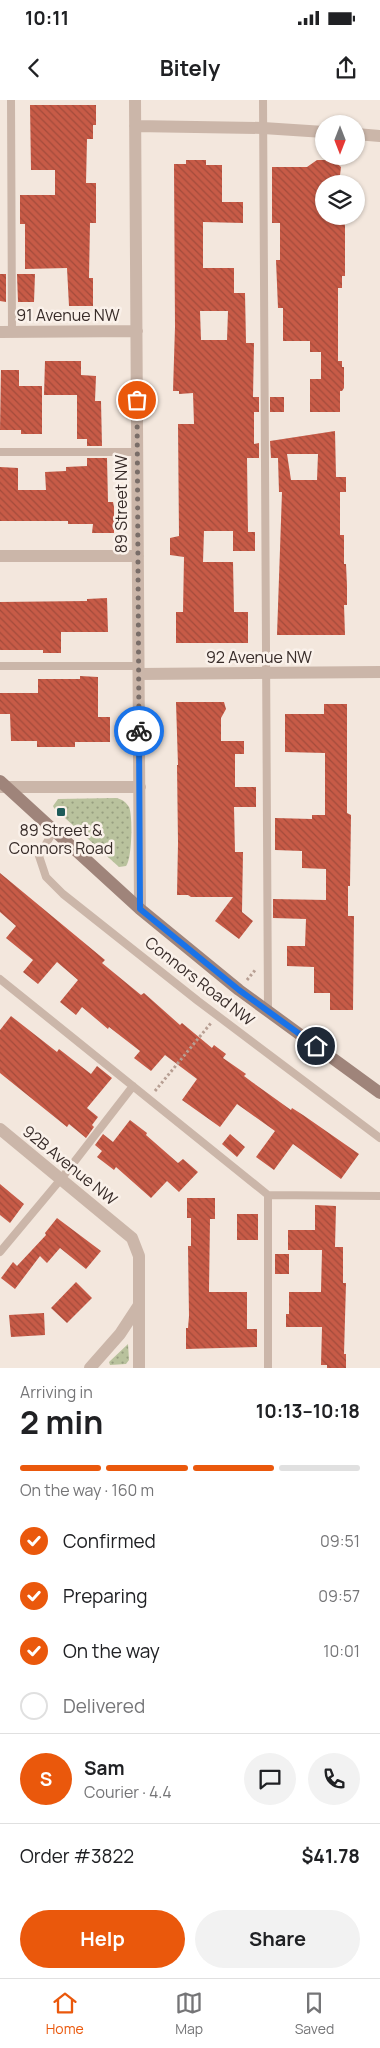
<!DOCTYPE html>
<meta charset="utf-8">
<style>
:root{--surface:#fff;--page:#f2f2f2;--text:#202124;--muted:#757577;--line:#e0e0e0;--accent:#ea580c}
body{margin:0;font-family:Manrope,sans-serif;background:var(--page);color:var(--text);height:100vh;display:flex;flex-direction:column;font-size:19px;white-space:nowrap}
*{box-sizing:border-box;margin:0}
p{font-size:16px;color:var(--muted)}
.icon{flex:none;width:28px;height:28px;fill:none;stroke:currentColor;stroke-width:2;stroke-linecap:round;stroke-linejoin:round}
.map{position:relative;height:1268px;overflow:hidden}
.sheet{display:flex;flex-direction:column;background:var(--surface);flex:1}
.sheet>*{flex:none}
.needle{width:32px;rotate:180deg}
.buttons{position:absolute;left:315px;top:15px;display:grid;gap:10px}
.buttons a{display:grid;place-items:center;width:50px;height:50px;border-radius:50%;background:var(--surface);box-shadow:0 1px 4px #0004;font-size:25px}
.pin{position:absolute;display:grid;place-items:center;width:42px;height:42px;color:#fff;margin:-21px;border:2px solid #fff;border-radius:50%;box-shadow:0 1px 5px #0007}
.courier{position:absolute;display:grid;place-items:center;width:50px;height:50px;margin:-25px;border:4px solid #1a73e8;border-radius:50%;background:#fff;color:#222;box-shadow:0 1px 6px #0007}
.headline em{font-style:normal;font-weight:700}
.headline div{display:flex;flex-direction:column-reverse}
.headline{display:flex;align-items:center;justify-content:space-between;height:85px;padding:0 20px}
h1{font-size:32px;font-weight:700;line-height:38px}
.bar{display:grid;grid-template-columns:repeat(4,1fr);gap:8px 5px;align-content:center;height:60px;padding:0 20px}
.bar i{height:6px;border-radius:4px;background:var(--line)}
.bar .on{background:var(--accent)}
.bar p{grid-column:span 4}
.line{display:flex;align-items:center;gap:12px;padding:0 20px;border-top:1px solid var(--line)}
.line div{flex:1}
.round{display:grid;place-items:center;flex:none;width:52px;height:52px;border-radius:26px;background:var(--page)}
ol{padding:0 20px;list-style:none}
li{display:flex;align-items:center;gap:15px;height:55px}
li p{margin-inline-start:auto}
li .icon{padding:5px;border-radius:50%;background:var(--accent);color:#fff;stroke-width:4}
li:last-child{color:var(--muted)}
li i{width:28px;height:28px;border:2px solid var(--line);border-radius:50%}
.action{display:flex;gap:10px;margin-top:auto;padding:10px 20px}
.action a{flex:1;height:58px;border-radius:30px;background:var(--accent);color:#fff;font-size:20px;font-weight:700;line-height:58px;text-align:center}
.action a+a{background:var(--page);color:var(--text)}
.status{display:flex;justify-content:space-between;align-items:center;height:35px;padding:0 25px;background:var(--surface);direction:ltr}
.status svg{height:14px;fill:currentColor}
header{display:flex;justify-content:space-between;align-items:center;height:65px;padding:0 20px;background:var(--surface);font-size:22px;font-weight:700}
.menu{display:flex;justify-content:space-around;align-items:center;height:70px;border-top:1px solid var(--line);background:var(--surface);font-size:14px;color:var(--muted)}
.menu a{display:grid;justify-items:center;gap:2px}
.menu .on{color:var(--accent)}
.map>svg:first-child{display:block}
.grass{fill:url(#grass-dots)}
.building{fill:url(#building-back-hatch);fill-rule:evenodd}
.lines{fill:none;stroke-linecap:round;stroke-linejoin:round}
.path{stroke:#b79f93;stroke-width:3;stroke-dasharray:2.5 2.5;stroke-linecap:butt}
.lane{stroke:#cbb6a9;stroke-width:8}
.street{stroke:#cbb6a9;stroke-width:12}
.secondary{stroke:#9f847a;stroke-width:12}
.done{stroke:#796d68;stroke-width:5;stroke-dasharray:0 9}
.route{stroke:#1a73e8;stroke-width:6}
.poi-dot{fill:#1e5b59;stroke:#faf1ea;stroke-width:2}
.labels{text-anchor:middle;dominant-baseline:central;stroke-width:5;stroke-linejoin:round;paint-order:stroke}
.street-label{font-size:16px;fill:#382c29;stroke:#faf1ea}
.poi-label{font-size:16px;fill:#382c29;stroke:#faf1ea}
</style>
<div class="status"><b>10:11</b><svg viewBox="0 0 49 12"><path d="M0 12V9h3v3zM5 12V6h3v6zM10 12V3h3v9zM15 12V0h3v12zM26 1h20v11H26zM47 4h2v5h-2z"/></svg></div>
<header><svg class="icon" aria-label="back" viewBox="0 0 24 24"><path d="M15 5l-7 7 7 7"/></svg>Bitely<svg class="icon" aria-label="share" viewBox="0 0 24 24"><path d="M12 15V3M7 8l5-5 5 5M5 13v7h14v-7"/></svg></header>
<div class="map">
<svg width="380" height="1268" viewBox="0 0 380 1268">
<defs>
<pattern id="grass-dots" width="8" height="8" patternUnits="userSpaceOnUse" patternTransform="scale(1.25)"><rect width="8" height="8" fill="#b9c29d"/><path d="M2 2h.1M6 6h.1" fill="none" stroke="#979e80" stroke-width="1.8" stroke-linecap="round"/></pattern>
<pattern id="building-back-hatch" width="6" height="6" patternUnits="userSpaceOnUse" patternTransform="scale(1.25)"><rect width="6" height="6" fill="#c75b47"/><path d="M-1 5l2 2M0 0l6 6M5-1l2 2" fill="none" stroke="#a34b3b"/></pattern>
</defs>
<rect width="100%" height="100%" fill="#f3e7dd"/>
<path class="grass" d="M116,698C122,699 126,702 129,707C133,715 132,760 126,766L119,767L54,708L53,706L58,699Z
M128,1244L129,1260L126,1264L110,1265L109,1262Z"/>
<path class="building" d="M30,5H96V25H93V39H87L86,83H96V123H90L89,178H93V206H69L67,168L25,169V124H20V95H55V70H31Z
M186,60H206V65H222V102H243V123L203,122V168H234V193H245L246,243H254L253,297H259V312H254V344L259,343V358H247L248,432H255V451H233V431H204L203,462H233L234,512H248V543H176V512H183L184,457L170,455V438L179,436L178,324H194L193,293L179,294V291H173L175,227L174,64H186ZM200,211H228L227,240H201Z
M317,60H333L341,67L339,84H324V116H344L345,126V176H342V188H338V261H342V267H344V288L342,291H340V312H310V279H321V252H310V241H283V208H278L276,160H280V123H272V67H307Z
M0,174H6V202L0,201Z
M17,174H35L34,202H18Z
M45,261H81V275L96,276L95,301H101L102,346H87V339H77V295H44Z
M1,270H19V286H42V334H21V330H0Z
M270,297H284V312H270Z
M335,331L336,377H346V392H340V435H344V464H346L347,486V505H344L345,535H277L282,392H279L278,358H271L270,341ZM287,354H318L317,380H291Z
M87,358H107L108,402H113L114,407V433H92L93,424H68V421H0V367L18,368V390H46L45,372L66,371V367L87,366Z
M107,498L108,532H61V553H43V550H0V502L87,501V499Z
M80,576L98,577V617H110V642H75V647H37V641H11L10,614H0V593H38V579H80Z
M176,602H224L226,609L221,618V641H244V654H235V687H256V707H234L235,752H243L242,812L253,821L239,839L215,821L233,797H191L188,795H177L178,743L177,665H178Z
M324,604H347V713L351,715L350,786H348V816H354L353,910H330V893H314V867L287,866V846H305L306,819L273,818V799L326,800V769L302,768V751L275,750V718L312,719V715H325V653L285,652V614H324Z
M0,773L105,860L102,863L141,895L144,893L180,925L182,923L212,948L214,945L226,954L223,958L246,974L244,976L252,982L291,1010L292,1008L303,1015L359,1054L341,1079L293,1044L274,1070L256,1057L275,1031L237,1004L220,1027L182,1000L197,979L165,955L151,971L134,958L140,951L109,927L108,929L82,907L76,915L60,902L78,880L57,862L38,884L23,872L33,860L6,838L16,826L0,812Z
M11,916L57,952L59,949L91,974L97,966L112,978L87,1008L98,1017L92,1025L94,1027L86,1038L69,1024L67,1027L0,973V930Z
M130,1020L147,1033L146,1035L178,1063L183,1059L198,1072L179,1092L167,1081L151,1098L116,1067L114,1070L97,1057L102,1051L95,1045L103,1034L113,1042Z
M230,1034L245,1047L237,1057L222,1044Z
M0,1084L24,1104L10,1123L0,1115Z
M187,1098H215V1119H210L209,1192H247V1229H257V1247L186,1249V1228H188L189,1216L188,1146H191V1118H187Z
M315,1105L336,1106L335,1147H343V1183H346L344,1254H346V1268H327V1265H321L322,1227H286V1214H289V1192H321L322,1150H288V1130H315Z
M237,1114H258V1140H237Z
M57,1118L101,1151L86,1169L60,1148L47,1163L40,1156L15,1189L1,1178L13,1162L17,1166L46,1135L45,1133Z
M275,1154H289V1174H275Z
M76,1182L92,1198L67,1223L51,1208Z
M44,1213L45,1235L11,1237L9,1215Z"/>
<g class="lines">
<path class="path" d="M247,880L256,869
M155,991L211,923"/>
<path class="lane" d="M11,0L12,232
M263,0L268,911
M0,352H137
M0,566H139
M54,730L39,756L46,777L63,794L198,901L380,1038
M0,879L268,1095L380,1096
M268,1095V1268
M0,1152L61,1079L133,986"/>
<path class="street" d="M135,0L140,809
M135,26L263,28L324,32
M356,34L380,36
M0,232L137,231
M0,456H138
M139,574L380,572
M0,687H140
M0,1029L132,1138L139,1156V1268
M90,1268L120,1234L139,1205"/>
<path class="secondary" d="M0,681L140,809L239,890L380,993"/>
</g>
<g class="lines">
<path class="done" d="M137,300L139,631"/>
<path class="route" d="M139,631L140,809L239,890L316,946"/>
</g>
<rect class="poi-dot" x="56" y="707" width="10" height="10" rx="2.5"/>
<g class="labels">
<g class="street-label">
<text x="68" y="215">91 Avenue NW</text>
<text transform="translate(121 404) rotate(-90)">89 Street NW</text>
<text x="259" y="557">92 Avenue NW</text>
<text transform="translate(200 881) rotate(38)">Connors Road NW</text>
<text transform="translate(70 1065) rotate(39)">92B Avenue NW</text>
</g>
<g class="poi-label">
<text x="61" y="730">89 Street &amp;<tspan x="61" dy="18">Connors Road</tspan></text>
</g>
</g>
</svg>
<div class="buttons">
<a><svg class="needle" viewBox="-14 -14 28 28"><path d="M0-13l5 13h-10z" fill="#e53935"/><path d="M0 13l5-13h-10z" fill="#757577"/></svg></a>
<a><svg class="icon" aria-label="layers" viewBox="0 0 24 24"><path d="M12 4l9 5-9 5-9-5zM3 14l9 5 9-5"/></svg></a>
</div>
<div class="pin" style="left:137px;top:300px;background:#ea580c"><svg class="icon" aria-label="bag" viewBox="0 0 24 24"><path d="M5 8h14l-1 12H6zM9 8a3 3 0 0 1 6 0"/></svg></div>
<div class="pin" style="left:316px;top:946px;background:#1f2937"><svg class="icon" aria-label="home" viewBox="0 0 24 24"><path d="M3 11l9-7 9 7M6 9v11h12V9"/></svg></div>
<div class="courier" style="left:139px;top:631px"><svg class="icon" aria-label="bike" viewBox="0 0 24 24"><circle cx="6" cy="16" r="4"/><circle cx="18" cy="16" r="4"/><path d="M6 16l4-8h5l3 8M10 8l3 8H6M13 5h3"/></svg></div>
</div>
<section class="sheet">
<div class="headline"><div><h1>2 min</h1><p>Arriving in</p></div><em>10:13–10:18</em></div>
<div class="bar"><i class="on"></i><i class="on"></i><i class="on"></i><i></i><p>On the way · 160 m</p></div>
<ol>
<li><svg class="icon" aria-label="check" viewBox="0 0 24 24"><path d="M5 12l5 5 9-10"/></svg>Confirmed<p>09:51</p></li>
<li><svg class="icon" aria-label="check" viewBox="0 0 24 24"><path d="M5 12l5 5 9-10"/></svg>Preparing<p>09:57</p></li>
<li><svg class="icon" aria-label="check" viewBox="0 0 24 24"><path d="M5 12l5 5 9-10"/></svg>On the way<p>10:01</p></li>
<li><i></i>Delivered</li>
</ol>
<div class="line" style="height:90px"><b class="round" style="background:var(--accent);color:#fff">S</b><div><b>Sam</b><p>Courier · 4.4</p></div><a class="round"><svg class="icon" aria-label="chat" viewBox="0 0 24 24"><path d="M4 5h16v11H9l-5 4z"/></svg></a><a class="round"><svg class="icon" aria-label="phone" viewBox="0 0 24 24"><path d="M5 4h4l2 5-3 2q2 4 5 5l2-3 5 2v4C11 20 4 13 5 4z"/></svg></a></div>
<div class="line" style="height:65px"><div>Order #3822</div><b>$41.78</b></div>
<div class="action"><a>Help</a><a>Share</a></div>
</section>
<nav class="menu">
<a class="on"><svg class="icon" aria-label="home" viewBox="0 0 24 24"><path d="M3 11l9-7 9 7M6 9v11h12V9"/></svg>Home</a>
<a><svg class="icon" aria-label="map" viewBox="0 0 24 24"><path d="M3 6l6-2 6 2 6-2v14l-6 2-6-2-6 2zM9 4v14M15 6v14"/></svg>Map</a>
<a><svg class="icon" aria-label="saved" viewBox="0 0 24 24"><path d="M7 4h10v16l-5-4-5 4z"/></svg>Saved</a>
</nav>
